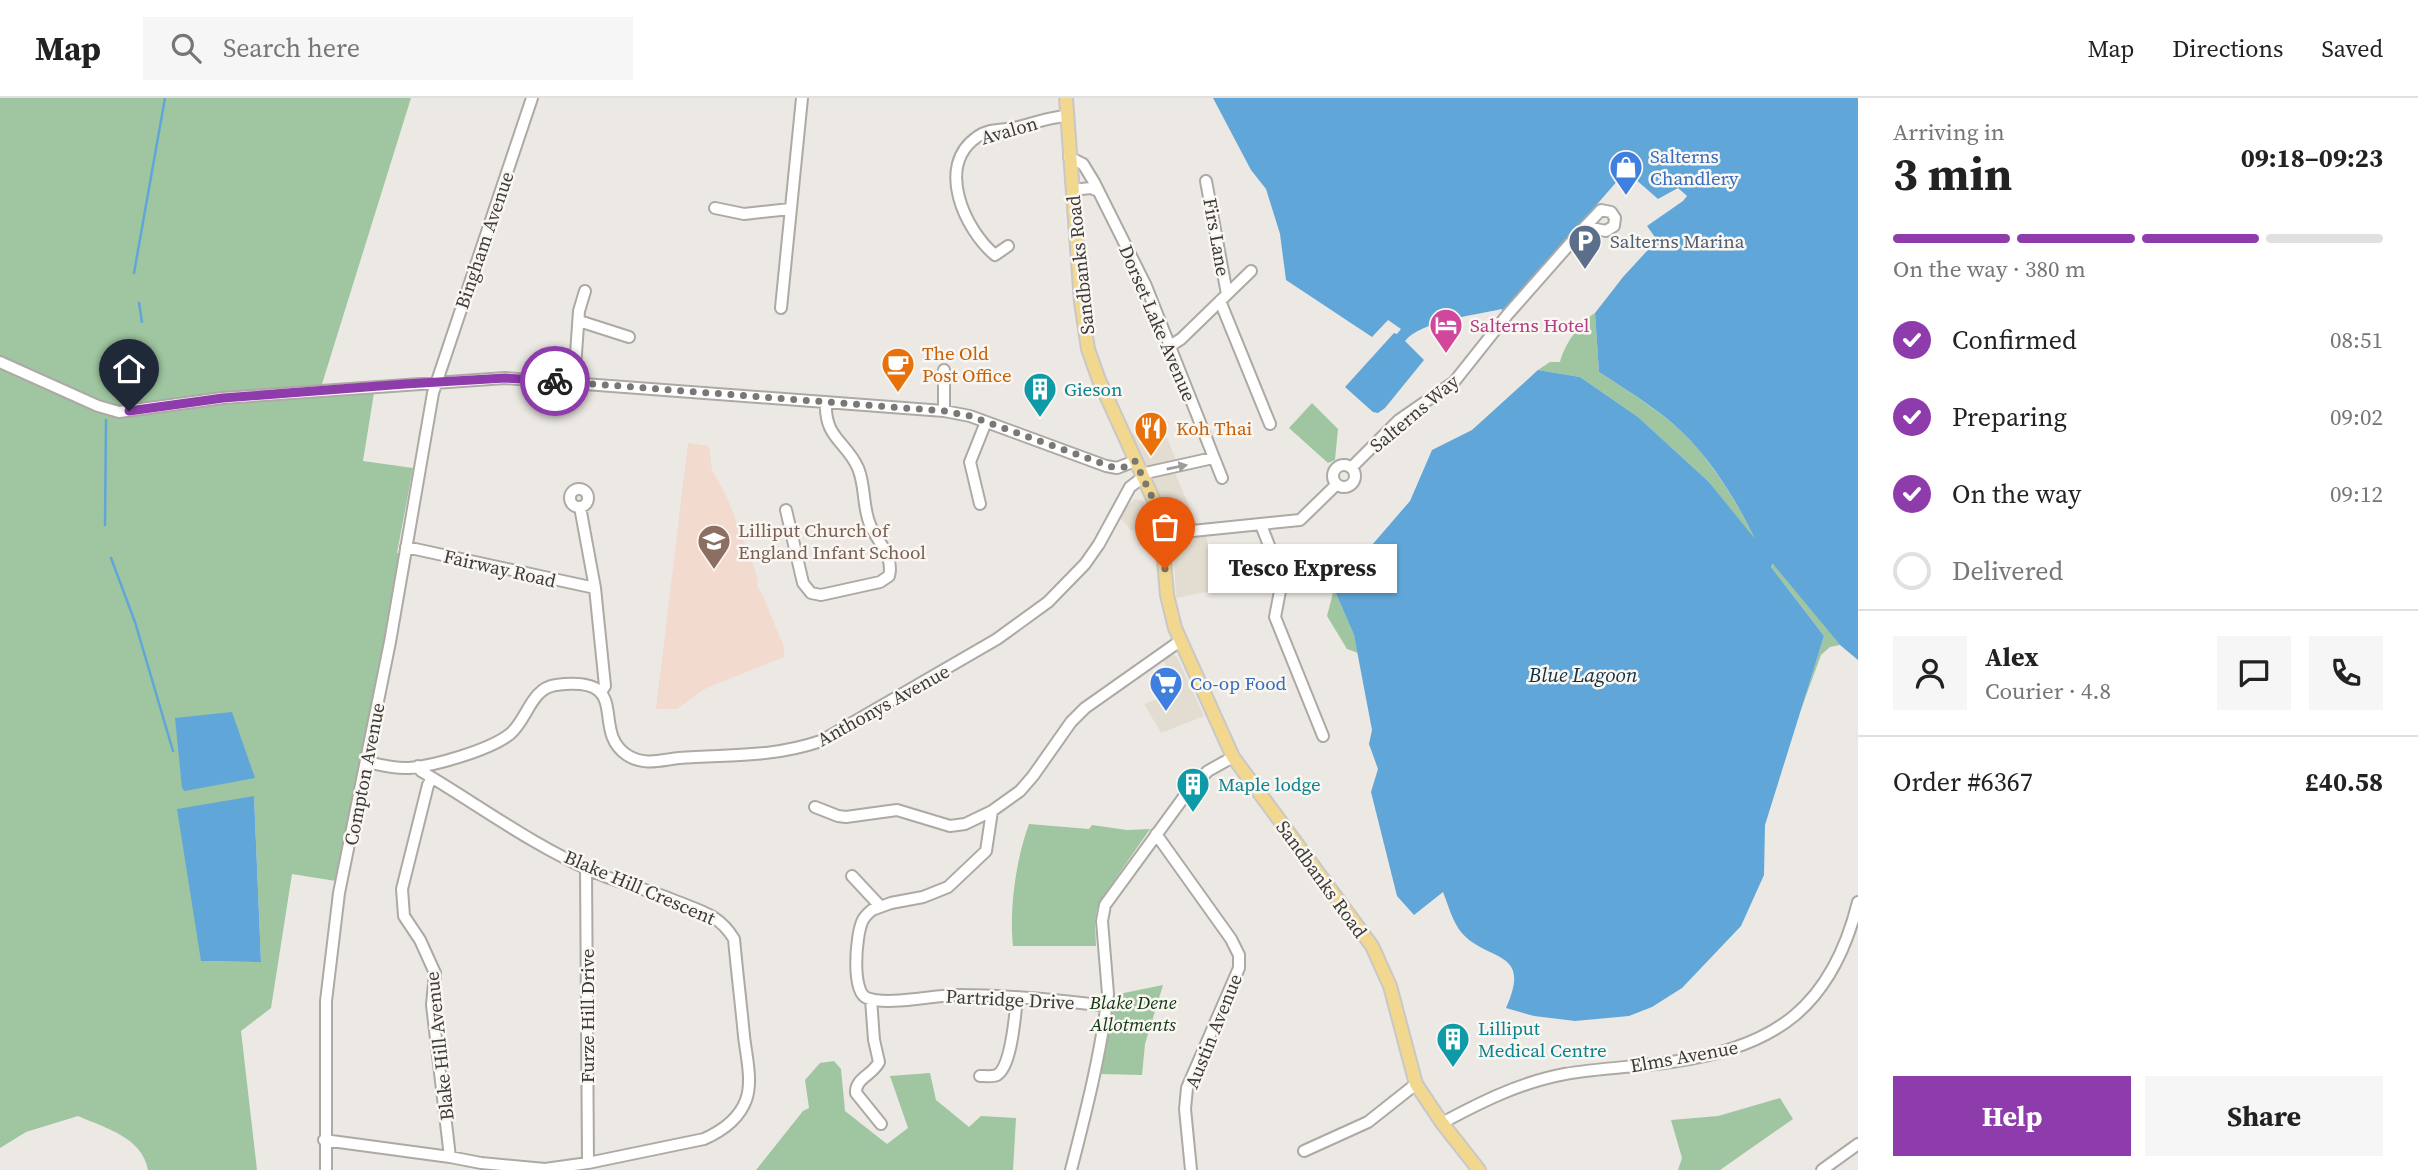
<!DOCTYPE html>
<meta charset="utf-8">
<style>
:root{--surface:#fff;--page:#f6f6f6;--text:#222;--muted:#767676;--line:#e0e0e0;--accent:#8e3cab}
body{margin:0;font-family:"Source Serif 4",serif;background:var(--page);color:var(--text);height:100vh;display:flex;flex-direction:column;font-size:26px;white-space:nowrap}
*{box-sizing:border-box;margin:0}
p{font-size:23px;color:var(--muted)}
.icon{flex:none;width:38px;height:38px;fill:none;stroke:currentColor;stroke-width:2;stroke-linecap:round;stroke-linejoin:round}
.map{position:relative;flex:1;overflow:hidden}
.details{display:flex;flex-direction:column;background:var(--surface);width:560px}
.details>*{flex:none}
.pin{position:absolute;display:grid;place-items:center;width:60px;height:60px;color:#fff;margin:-72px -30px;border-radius:50% 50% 50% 0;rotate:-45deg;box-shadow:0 0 7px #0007}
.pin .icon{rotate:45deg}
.courier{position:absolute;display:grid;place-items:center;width:70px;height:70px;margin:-35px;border:5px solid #8e3cab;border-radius:50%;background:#fff;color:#222;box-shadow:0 2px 9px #0007}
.bubble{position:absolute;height:49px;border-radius:0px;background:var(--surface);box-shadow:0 2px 5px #0004;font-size:23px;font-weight:700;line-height:49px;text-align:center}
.head em{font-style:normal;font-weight:700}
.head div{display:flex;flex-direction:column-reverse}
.head{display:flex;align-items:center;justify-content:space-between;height:119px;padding:0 35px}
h1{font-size:46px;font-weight:700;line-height:52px}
.bar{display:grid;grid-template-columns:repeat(4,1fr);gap:10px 7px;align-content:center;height:84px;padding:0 35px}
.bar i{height:9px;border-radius:5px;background:var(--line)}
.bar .selected{background:var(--accent)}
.bar p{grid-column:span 4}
.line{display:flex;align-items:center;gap:18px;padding:0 35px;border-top:2px solid var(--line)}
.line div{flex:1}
.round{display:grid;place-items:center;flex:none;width:74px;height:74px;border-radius:0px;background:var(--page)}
ol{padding:0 35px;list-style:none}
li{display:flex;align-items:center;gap:21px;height:77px}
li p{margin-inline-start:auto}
li .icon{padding:7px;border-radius:50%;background:var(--accent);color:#fff;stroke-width:4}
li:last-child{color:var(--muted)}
li i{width:38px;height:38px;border:4px solid var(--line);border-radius:50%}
.primary-button{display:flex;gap:14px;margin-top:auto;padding:14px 35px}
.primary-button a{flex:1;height:80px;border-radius:0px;background:var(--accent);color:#fff;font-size:28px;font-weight:700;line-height:80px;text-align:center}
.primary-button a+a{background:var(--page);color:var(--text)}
header{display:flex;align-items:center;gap:42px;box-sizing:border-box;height:98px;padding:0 35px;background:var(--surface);border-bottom:2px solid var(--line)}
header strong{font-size:33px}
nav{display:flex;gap:38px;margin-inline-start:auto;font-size:24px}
.search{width:490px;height:63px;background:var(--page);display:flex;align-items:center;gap:18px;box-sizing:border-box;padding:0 24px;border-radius:0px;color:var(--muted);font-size:26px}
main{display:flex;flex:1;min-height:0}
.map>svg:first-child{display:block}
.built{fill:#e3dcd0}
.education{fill:#f2dacf}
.green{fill:#9fc6a0;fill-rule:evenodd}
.water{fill:#60a6d8}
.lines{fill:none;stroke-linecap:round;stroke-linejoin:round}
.stream{stroke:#60a6d8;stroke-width:2.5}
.minor-casing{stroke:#ada9a4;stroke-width:14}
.major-casing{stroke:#c9c8c8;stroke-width:16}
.minor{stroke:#fff;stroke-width:10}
.major{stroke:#f2d78f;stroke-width:12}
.oneway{fill:#9e9d9c}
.done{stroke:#7a7875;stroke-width:7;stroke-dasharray:0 12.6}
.route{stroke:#8e3cab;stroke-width:9}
.labels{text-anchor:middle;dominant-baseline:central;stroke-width:5;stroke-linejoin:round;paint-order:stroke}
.street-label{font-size:19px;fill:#3d3b39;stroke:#faf6f1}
.shop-label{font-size:19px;fill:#366cbe;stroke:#faf6f1;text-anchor:start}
.service-label{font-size:19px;fill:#4e5e75;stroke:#faf6f1;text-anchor:start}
.hotel-label{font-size:19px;fill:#b23c85;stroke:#faf6f1;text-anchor:start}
.food-label{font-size:19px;fill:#c56008;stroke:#faf6f1;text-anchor:start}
.culture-label{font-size:19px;fill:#0d838f;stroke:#faf6f1;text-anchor:start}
.education-label{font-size:19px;fill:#785e54;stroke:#faf6f1;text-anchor:start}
.park-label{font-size:19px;font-style:italic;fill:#0b3711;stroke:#faf6f1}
.water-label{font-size:21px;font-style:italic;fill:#113045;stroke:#faf6f1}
</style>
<header>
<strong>Map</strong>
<div class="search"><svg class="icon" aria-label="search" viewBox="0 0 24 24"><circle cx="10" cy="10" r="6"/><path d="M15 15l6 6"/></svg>Search here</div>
<nav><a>Map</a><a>Directions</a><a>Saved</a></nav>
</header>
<main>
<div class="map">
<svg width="1858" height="1072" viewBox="0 0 1858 1072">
<rect width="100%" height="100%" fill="#ece9e4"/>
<path class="built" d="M1163,329L1180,373L1175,375L1197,427H1204L1215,482L1224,480L1226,490L1176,500L1173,440L1147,370L1131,337Z
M1135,401L1144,403L1152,419L1132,433L1120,420L1125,410Z
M1171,556L1177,559L1204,618L1161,635L1144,606L1177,593L1163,561Z"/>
<path class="education" d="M688,345L709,348L712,372L726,397L758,480L757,487L763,498L784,549V559L721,584L703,592L677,611H656Z"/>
<path class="green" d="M0,0H411L322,286L325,299L374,295L363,363L413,370L397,455L405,458L342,784L292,776L271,910L241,933L257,1072H148C142,1039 105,1030 78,1018L26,1034L0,1050ZM254,698L261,864L202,863Z
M1595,215L1599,274C1628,293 1657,311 1682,334C1714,365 1738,407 1758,446L1709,384L1638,319L1580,279L1538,272L1550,264H1560C1564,247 1580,224 1595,215Z
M1312,305L1338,331L1335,362L1328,365L1289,330Z
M1774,466L1840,547L1830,549L1821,557L1800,614L1824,538L1771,469Z
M1334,491L1354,537L1358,555L1347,551L1327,518Z
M1029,726L1089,731L1092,727L1127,732L1150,731L1102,800L1097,811L1095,825L1096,848H1013C1009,812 1016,761 1029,726Z
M1163,887L1145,946L1142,977L1101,976L1114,897Z
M834,963L841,971L845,1013L887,1046L908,1030L890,978L930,975L936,1002L969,1029L981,1018L1016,1020L1013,1072H756L803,1013L809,1010L805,982L820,965Z
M1780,1000L1793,1021L1720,1072H1678L1682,1060L1671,1022L1718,1018Z"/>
<path class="water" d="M1213,0H1858V562L1840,547L1773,466L1771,469L1824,538L1765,727L1764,777L1741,828L1682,890L1652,909L1629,918L1575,923L1534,918L1506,910C1533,850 1487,865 1461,834C1453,824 1448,807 1443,794L1414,817L1397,798L1371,694L1378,671L1369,646L1372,632L1354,537L1334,491L1410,403L1432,352L1472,332L1538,272L1580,279L1638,319L1709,384L1755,441C1737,404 1713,364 1682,334C1658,311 1628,293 1599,274L1595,215L1623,179L1657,142L1647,128L1683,103L1687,98L1678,90L1658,101L1626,73L1504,213L1501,211C1477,217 1420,223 1405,243L1424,262L1385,310L1378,315L1373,314L1345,289L1394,235L1397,236L1401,231L1388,222L1372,239L1286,182L1280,136L1266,91L1251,72Z
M232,614L255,680L185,693L182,690L175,620Z
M254,698L261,864L201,863L177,711Z"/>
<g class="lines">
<path class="stream" d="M134,175L165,0
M139,205L142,224
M105,427L106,322
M111,460L135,524L173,653"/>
<defs>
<path id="minor" d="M1069,59L1083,66L1094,84L1146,188L1222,380
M1206,83L1227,196
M1072,92L1091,90L1096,92
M715,110L744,116L790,111
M1008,148L995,157C965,132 935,68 977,39C988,31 1001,32 1014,30C1032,26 1048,19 1067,18
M1220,203L1270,326
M781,210L802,0
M579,223L629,239
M1170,248L1181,241L1251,173
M0,264L98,308L119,314L223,300L505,280L944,313L970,318L1106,368L1117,370L1135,363
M944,272V313
M574,284L579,213L585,193
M1333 378a11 11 0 1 1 22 0a11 11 0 1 1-22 0Z
M1351,370L1399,322L1454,284L1508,216L1583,131L1591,130L1606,133L1614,128L1615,120L1611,114L1601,112L1583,131
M1141,376L1213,360
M570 400a9 9 0 1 1 18 0a9 9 0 1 1-18 0Z
M980,406L970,364L986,324
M580,409L595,490L605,588L601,594
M786,412L803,485L811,495L821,497L880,484L889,478C894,459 879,445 871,429C862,410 866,389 858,370C846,343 824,340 826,304
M1261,427L1278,470L1287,479L1281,488L1275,519L1323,638
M1163,436L1300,422L1336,387
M406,449L595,490
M367,664C380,667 395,671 409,670C434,668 490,652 510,636C527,622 531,590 556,587C635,577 589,632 627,657C644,668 661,662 679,660C730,656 770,660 821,643L997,541L1048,504L1085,466L1099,446L1130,389L1142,380
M432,680L428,687L402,791L404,818L420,842L435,875L432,907L450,1059
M815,709L838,718L846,719L897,712L950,728L965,726L992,713
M1156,736L1231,841L1239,857V870L1187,990L1185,1011L1191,1072
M586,770L588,1065
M852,778L880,808
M871,901L874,942L879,964C873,977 855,980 856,995L881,1026
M1107,908C1058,902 1007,897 958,897C933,897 888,908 867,900C851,894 856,838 862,824C864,819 867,816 872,812L891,805L923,799L948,789L986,753L992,713L1020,693L1033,678L1071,624L1085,610L1180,543
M980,978C985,978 992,979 997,977C1012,968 1015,916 1017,900
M1442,1025C1481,1004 1521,984 1565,976C1600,970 1636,969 1671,964C1775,950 1832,909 1858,804
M324,1042L450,1059L481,1065L545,1071L588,1065L704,1041C722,1033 739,1021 746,1002C753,983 746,957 744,938C741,906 737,874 734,841C719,816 700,813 673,802C647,791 618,785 592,773C532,747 477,706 421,673L418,668
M1304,1053L1368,1024L1416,986
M326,1072V903L339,795L390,544L433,295L532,0
M1071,1072C1086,1014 1101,955 1108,896L1102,823L1105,807L1189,692L1208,673L1233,659
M1822,1072L1858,1046"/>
<path id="major" d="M1066,0L1081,204L1088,251L1099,282L1160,416L1167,497L1175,530L1233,659L1372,848L1390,888L1416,986L1442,1025L1479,1072"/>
</defs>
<use href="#minor" class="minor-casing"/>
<use href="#major" class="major-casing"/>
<use href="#minor" class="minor"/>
<use href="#major" class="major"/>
</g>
<defs><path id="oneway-solid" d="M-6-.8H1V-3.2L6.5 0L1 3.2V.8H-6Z" transform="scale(1.75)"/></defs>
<use class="oneway" href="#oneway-solid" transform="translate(1177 369) rotate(-11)"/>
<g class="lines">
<path class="done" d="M555,283L944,313L970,318L1112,369H1124L1135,363L1160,416L1165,471"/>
<path class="route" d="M129,313L223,300L405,286L505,280L555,283"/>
</g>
<defs>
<symbol id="shop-pin" viewBox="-11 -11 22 30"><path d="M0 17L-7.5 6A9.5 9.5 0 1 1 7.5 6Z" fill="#3f7fe0" stroke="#faf6f1"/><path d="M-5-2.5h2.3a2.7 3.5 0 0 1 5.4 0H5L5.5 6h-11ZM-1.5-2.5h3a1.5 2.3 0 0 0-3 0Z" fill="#fff"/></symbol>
<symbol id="parking-pin" viewBox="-11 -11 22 30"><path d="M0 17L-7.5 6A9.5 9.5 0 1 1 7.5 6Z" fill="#5c6f8a" stroke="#faf6f1"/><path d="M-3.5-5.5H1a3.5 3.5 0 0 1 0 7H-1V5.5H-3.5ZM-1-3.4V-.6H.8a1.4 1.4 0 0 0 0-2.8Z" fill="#fff"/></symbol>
<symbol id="hotel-pin" viewBox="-11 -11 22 30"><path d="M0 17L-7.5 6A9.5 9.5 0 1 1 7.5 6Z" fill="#d1479c" stroke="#faf6f1"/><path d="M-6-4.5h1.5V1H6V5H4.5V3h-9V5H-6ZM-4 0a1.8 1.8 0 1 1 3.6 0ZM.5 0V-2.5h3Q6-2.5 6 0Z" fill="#fff"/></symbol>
<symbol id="cafe-pin" viewBox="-11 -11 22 30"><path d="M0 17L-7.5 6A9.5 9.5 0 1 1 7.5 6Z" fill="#e8710a" stroke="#faf6f1"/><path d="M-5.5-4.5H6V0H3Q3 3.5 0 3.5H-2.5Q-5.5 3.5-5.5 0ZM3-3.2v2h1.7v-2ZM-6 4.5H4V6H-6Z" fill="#fff"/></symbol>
<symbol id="building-pin" viewBox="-11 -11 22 30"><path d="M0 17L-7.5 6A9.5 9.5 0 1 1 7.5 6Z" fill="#0f9aa8" stroke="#faf6f1"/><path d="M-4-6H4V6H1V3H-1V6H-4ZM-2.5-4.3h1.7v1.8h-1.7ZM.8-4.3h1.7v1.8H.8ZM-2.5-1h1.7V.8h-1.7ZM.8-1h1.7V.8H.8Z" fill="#fff"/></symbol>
<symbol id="restaurant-pin" viewBox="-11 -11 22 30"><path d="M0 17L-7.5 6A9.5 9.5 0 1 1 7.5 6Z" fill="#e8710a" stroke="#faf6f1"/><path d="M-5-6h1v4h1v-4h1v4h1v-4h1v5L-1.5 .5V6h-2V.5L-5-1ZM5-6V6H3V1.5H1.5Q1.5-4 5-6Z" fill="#fff"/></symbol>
<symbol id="school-pin" viewBox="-11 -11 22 30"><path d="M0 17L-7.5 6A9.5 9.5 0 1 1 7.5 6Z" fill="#8d6e63" stroke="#faf6f1"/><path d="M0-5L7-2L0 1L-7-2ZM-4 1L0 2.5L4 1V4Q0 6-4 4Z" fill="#fff"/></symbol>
<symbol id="supermarket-pin" viewBox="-11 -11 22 30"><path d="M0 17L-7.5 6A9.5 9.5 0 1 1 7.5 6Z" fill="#3f7fe0" stroke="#faf6f1"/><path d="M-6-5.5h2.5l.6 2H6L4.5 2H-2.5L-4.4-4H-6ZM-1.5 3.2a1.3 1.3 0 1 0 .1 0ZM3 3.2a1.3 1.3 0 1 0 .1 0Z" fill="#fff"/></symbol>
</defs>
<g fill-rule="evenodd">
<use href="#shop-pin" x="1607" y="50" width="38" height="52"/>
<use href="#parking-pin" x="1566" y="124" width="38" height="52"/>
<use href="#hotel-pin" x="1427" y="208" width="38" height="52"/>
<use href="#cafe-pin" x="879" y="247" width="38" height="52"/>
<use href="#building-pin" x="1021" y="272" width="38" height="52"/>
<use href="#restaurant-pin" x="1132" y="311" width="38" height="52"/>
<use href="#school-pin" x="695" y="424" width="38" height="52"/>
<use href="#supermarket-pin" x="1147" y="566" width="38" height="52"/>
<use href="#building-pin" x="1174" y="667" width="38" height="52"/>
<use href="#building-pin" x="1434" y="922" width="38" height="52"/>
</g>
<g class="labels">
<g class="street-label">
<text transform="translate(1009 32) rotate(-16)">Avalon</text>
<text transform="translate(1217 139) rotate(80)">Firs Lane</text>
<text transform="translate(484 142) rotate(-71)">Bingham Avenue</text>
<text transform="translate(1080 167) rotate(-96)">Sandbanks Road</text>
<text transform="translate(1158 225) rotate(67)">Dorset Lake Avenue</text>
<text transform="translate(1414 315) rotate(-40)">Salterns Way</text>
<text transform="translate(500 470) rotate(13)">Fairway Road</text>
<text transform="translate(883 607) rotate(-29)">Anthonys Avenue</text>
<text transform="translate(364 676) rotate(-79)">Compton Avenue</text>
<text transform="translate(1322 781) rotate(54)">Sandbanks Road</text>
<text transform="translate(640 789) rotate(23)">Blake Hill Crescent</text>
<text transform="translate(1010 901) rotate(3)">Partridge Drive</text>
<text transform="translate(587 918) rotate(-90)">Furze Hill Drive</text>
<text transform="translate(1213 933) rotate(-68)">Austin Avenue</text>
<text transform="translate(439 948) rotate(-96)">Blake Hill Avenue</text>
<text transform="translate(1684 958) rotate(-10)">Elms Avenue</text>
</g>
<g class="shop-label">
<text x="1650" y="58">Salterns<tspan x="1650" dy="22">Chandlery</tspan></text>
<text x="1190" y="585">Co-op Food</text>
</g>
<g class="service-label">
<text x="1610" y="143">Salterns Marina</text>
</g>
<g class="hotel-label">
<text x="1470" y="227">Salterns Hotel</text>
</g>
<g class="food-label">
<text x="922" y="255">The Old<tspan x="922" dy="22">Post Office</tspan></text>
<text x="1176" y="330">Koh Thai</text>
</g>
<g class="culture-label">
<text x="1064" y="291">Gieson</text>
<text x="1218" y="686">Maple lodge</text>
<text x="1478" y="930">Lilliput<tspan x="1478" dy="22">Medical Centre</tspan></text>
</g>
<g class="education-label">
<text x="738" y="432">Lilliput Church of<tspan x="738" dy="22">England Infant School</tspan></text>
</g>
<g class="park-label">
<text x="1133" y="904">Blake Dene<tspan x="1133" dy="22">Allotments</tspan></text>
</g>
<g class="water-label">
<text x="1583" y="576">Blue Lagoon</text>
</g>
</g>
</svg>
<div class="pin" style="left:1165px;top:471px;background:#ea580c"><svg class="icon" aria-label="bag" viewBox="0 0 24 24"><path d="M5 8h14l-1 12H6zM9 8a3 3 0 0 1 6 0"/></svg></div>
<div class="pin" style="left:129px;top:313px;background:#1f2937"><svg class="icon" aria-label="home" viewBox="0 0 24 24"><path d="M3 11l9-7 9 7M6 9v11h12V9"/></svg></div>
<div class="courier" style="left:555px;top:283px"><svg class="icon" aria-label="bike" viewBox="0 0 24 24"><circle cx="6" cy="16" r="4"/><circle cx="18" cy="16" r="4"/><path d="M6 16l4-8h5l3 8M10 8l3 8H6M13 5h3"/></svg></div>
<div class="bubble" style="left:1208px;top:446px;width:189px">Tesco Express</div>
</div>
<section class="details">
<div class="head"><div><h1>3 min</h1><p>Arriving in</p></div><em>09:18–09:23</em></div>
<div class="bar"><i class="selected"></i><i class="selected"></i><i class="selected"></i><i></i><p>On the way · 380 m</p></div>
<ol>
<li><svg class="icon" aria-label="check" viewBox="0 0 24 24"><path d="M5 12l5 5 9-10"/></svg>Confirmed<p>08:51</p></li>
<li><svg class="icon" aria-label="check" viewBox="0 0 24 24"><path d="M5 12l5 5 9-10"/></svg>Preparing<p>09:02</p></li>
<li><svg class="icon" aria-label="check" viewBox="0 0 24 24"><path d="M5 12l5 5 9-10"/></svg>On the way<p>09:12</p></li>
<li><i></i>Delivered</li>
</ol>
<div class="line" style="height:126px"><a class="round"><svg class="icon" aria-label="person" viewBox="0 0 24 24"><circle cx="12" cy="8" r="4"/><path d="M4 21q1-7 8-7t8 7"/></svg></a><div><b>Alex</b><p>Courier · 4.8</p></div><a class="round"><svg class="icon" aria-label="chat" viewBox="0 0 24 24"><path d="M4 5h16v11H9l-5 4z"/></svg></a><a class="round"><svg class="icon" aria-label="phone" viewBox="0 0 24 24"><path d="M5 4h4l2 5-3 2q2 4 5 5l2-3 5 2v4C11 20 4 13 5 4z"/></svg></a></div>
<div class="line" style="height:91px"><div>Order #6367</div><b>£40.58</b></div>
<div class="primary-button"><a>Help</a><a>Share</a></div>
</section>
</main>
